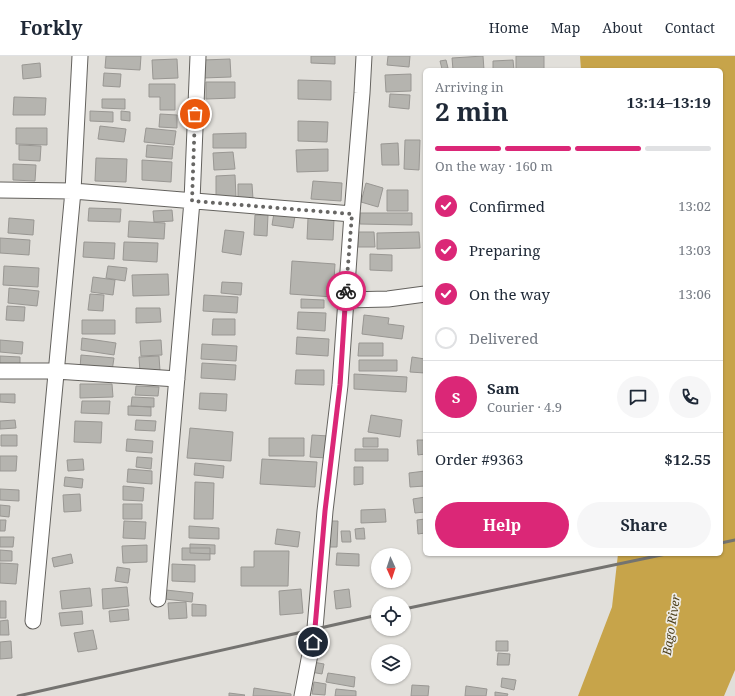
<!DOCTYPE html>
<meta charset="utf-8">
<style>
:root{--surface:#fff;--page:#f6f6f7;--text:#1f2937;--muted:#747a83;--line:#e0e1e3;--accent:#db2777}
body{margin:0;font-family:"Noto Serif",serif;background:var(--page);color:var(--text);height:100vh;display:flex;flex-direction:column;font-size:15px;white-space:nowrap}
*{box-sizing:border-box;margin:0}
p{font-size:13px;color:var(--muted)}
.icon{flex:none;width:22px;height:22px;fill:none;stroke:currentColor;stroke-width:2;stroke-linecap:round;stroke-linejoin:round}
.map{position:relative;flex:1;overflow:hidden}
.details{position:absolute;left:423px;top:12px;width:300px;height:488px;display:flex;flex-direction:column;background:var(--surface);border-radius:6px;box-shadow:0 1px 3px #0004}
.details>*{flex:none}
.needle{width:26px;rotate:177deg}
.tools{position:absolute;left:371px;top:492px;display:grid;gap:8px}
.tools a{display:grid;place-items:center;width:40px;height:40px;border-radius:50%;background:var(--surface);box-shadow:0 1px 3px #0004;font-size:20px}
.pin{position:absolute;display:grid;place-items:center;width:34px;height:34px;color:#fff;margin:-17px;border:2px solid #fff;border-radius:50%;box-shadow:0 1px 4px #0007}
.courier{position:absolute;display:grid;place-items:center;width:40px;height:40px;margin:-20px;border:3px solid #db2777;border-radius:50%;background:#fff;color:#222;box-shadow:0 1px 5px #0007}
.summary em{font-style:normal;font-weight:700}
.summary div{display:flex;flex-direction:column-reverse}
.summary{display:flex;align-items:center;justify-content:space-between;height:68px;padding:0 12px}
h1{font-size:26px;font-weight:700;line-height:30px}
.bar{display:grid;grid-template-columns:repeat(4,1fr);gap:6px 4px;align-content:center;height:48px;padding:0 12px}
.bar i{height:5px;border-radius:3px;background:var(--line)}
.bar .selected{background:var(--accent)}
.bar p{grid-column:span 4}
.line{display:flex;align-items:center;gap:10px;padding:0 12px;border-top:1px solid var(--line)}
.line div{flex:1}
.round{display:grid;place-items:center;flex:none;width:42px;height:42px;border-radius:21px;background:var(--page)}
ol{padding:0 12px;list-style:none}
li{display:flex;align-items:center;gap:12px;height:44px}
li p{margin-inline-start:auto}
li .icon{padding:4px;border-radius:50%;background:var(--accent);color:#fff;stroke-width:4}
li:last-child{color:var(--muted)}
li i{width:22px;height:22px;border:2px solid var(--line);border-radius:50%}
.button{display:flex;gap:8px;margin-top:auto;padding:8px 12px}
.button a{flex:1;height:46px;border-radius:24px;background:var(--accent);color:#fff;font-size:16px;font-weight:700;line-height:46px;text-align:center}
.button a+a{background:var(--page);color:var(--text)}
header{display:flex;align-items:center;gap:24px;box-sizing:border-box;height:56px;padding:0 20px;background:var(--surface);border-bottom:1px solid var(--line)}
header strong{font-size:19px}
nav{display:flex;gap:22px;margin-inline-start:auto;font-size:14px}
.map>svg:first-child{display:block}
.forest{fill:#c7a44a}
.building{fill:#b5b4af;stroke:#999793}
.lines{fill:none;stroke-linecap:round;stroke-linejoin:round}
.minor-casing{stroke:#64625e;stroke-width:17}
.minor{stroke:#fff;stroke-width:15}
.rail{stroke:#747370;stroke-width:3}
.done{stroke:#676664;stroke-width:4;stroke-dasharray:0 7.2}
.route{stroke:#db2777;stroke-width:5}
.labels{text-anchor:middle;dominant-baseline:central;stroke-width:3.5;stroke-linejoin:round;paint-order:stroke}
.water-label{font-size:12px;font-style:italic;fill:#4d3f19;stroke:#eeece8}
</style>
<header>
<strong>Forkly</strong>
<nav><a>Home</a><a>Map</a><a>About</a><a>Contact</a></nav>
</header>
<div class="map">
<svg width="735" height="640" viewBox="0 0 735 640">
<rect width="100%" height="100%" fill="#e1dfda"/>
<path class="forest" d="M580,0H735V614L724,640H578L612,551L618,498H721V14H581Z"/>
<path class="building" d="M106,0H141L140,14L105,12Z
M311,0H335V8L311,7Z
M388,0H410L409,11L387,9Z
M483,0L484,14H453L452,2Z
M516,0H544V14H516Z
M177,3L178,22L153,23L152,4Z
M230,3L231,21L203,22V4Z
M446,4L448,12L442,13L440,5Z
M513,4L514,14H493V5Z
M40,7L41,21L23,23L22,9Z
M104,17L121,18L120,31L103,30Z
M411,18V35L386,36L385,19Z
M298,24L331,25V44L298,43Z
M206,26H235V42L206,43Z
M149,28H175V54H160V41H149Z
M390,38L410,39L409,53L389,51Z
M14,41L46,42L45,59H13Z
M102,43H125V53L102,52Z
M90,55L113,56V66L90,65Z
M121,55L130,56V65L121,64Z
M160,58L177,59V72L159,71Z
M298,65L328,66L327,86L298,85Z
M100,70L126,73L124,86L98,83Z
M16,72H47V89L16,88Z
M146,72L176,75L174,89L144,86Z
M246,77V92H213V78Z
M405,84H420L419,114L404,113Z
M398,87L399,109H382L381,88Z
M19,89L41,90L40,105L19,104Z
M147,89L173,91L172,103L146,101Z
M328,93V115L297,116L296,94Z
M233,96L235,113L214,114L213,97Z
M96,102L127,103L126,126L95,125Z
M142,104L172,106L171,126L142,124Z
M13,108L36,109L35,125L13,124Z
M235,119L236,141L216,142V120Z
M313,125L342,127L341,145L311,143Z
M366,127L383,132L378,151L361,146Z
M238,128H252L253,143H238Z
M387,134H408V155H387Z
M89,152L121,153L120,166L88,165Z
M172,154L173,165L154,166L153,155Z
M274,157L295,160L293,172L272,169Z
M360,157H412V169L360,168Z
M255,159H268L267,180L254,179Z
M9,162L34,164L33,179L8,177Z
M308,162L334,163L333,184L307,183Z
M129,165L165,167L164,183L128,181Z
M225,174L244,176L241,199L222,196Z
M358,176H374L375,191H358Z
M419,176L420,192L377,193V177Z
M0,182L30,184L29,199L0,197Z
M84,186L115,187L114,203L83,201Z
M124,186L158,187L157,206L123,204Z
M370,198L392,199V215L370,214Z
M292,205L335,208L333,241L290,238Z
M4,210L39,212L38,231L3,229Z
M108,210L127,212L125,225L106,222Z
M168,218L169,239L133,240L132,219Z
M93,221L115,224L113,239L91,236Z
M222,226L242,227L241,239L221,237Z
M9,232L39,235L37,250L8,247Z
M90,238L104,239L103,255L88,254Z
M204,239L238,241L237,257L203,255Z
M301,243L324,244V252H301Z
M7,250L25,251L24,265L6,264Z
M136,252H160L161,266L136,267Z
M298,256L326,257L325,275L297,273Z
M364,259L389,262L388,268L404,270L402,283L362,278Z
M213,263H235V279H212Z
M82,264H115V278H82Z
M297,281L329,283L328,300L296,298Z
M82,282L116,287L114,299L81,294Z
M0,284L23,286L22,298L0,296Z
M161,284L162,299L141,300L140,285Z
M359,287H383V300H358Z
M202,288L237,290L236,305L201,303Z
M81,299L114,302L112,315L80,312Z
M0,300L20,301V312L0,311Z
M159,300L160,315L140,316L139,301Z
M412,301L425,303V317L410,316Z
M359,304H397V315H359Z
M202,307L236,309L235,324L201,322Z
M296,314H324V329L295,328Z
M354,318L407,321L406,336L354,333Z
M80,328H112L113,341L80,342Z
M136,330L159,331L158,340L135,339Z
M200,337L227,338L226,355L199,353Z
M0,338H15V347L0,346Z
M132,341L154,342V351L131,350Z
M82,345H110L109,358L81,357Z
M128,350L151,351V360L128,359Z
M371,359L402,364L400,381L368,376Z
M15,364L16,372L0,373V365Z
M136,364L156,365L155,375L135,374Z
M75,365L102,366L101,387L74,386Z
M190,372L233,376L231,405L187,402Z
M1,379H17V390H1Z
M312,379L329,380L327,402L310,401Z
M269,382H304V400H269Z
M363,382H378V391H363Z
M127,383L153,385L152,397L126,395Z
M417,384H425V398L418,399Z
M355,393H388V405H355Z
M0,400H17L16,415H0Z
M137,401L152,402L151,413L136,411Z
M83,403L84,414L68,415L67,404Z
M262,403L317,406L315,431L260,428Z
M195,407L224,410L223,422L194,419Z
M354,411H363V428L354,429Z
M128,413L152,415V428L127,426Z
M425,415V430L410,431L409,417Z
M65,421L83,423L82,432L64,430Z
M195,426L214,427L213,463H194Z
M123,430L144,432L143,445L123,444Z
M0,433L19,434V445L0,444Z
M80,438L81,455L64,456L63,439Z
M425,441V456L415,457L413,443Z
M123,448H142V463H123Z
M0,449L10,450L9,461L0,460Z
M385,453L386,466L361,467V454Z
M425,463V477L418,478L417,464Z
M0,464H6L5,475H0Z
M124,465L146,466L145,483L123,482Z
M327,465H338L337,491H326Z
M189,470L219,472V483L189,482Z
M364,472L365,483H356L355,473Z
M277,473L300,476L298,491L275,488Z
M341,475H350L351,486H342Z
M0,481H14L13,491H0Z
M190,488L215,489V498L190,497Z
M147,489V506L123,507L122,490Z
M182,492H210V504H182Z
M0,494L12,495V505H0Z
M254,495H289L288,530H241V511H254Z
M337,497L359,498V510L336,509Z
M71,498L73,507L54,511L52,502Z
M0,507L18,508L16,528L0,527Z
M172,508L195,509V526L172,525Z
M117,511L130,513L128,527L115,525Z
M127,531L129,550L103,553L102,533Z
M90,532L92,550L62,553L60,535Z
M301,533L303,557L280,559L279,535Z
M349,533L351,551L336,553L334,535Z
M166,534L193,537L192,546L165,543Z
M0,545H6V562H0Z
M186,546L187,562L169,563L168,547Z
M192,548L206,549V560H192Z
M128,553L129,564L110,566L109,555Z
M82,555L83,568L61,570L59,557Z
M8,564L9,579H0V565Z
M93,574L97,593L78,596L74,577Z
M11,585L12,602L0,603V586Z
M496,585H508V595H496Z
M498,597L510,598L509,609H497Z
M313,606L324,608L322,618L311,616Z
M328,617L355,621L354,631L326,626Z
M502,622L516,624L514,634L501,631Z
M314,626L326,628L325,639L312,638Z
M412,629L429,630L428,640H411Z
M466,630L487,633L486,640H465Z
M254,632L291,638V640H253Z
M336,633L356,635V640H335Z
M495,636L508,638L507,640H495Z
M229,637L245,639L244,640H229Z"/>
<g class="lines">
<defs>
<path id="minor" d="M0,134L73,135L352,158
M346,244L388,243L425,238
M0,315H56L177,323
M158,543L192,145L198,0
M33,565L73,135L80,0
M302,640L315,572L325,455L340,329L352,158L362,37L364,0"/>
</defs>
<use href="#minor" class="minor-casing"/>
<use href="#minor" class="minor"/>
<path class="rail" d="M721,487L735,484
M404,553L666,498
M18,640L378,559"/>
</g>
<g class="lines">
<path class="done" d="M195,58L192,145L352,158L346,235"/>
<path class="route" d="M313,586L315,572L325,455L340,329L346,235"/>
</g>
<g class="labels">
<g class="water-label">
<text transform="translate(671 569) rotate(-81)">Bago River</text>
</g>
</g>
</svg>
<div class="tools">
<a><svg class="needle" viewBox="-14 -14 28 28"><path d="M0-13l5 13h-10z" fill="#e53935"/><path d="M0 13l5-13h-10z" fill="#747a83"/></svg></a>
<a><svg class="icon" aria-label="locate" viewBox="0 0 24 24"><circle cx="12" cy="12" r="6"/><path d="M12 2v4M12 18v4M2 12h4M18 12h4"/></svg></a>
<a><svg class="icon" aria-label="layers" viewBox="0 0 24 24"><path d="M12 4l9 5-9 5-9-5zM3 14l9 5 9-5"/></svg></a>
</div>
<div class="pin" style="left:195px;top:58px;background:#ea580c"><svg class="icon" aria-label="bag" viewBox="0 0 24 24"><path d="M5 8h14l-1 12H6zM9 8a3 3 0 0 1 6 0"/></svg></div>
<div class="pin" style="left:313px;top:586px;background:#1f2937"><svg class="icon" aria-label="home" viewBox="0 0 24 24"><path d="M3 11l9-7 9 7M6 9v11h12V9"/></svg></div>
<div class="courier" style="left:346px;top:235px"><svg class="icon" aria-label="bike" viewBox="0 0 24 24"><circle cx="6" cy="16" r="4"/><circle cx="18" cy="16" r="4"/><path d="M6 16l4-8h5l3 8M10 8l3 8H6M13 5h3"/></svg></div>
<section class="details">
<div class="summary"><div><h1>2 min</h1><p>Arriving in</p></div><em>13:14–13:19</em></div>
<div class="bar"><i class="selected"></i><i class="selected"></i><i class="selected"></i><i></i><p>On the way · 160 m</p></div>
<ol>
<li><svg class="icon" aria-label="check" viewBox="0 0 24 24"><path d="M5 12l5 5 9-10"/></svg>Confirmed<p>13:02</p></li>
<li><svg class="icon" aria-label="check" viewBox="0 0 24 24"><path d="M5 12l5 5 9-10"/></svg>Preparing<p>13:03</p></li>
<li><svg class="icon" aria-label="check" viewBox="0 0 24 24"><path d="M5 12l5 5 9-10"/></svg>On the way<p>13:06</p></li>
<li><i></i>Delivered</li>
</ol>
<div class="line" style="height:72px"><b class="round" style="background:var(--accent);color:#fff">S</b><div><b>Sam</b><p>Courier · 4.9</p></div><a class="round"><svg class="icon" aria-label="chat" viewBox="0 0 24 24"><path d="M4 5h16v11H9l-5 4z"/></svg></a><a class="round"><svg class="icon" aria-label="phone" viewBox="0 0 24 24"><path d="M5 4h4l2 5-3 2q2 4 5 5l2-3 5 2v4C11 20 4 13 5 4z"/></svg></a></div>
<div class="line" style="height:52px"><div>Order #9363</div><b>$12.55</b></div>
<div class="button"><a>Help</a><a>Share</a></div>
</section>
</div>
